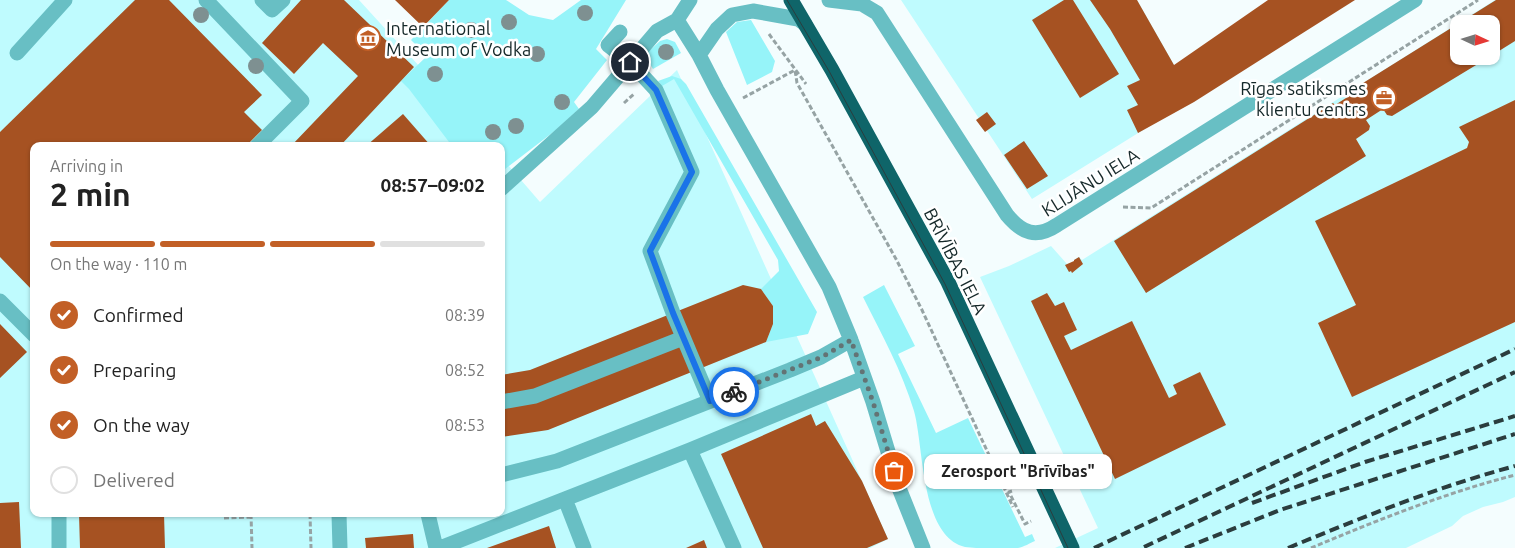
<!DOCTYPE html>
<meta charset="utf-8">
<style>
:root{--surface:#fff;--page:#f6f6f6;--text:#222;--muted:#767676;--line:#e0e0e0;--accent:#c25f26}
body{margin:0;font-family:Ubuntu,sans-serif;background:var(--page);color:var(--text);height:100vh;display:flex;flex-direction:column;font-size:19px;white-space:nowrap}
*{box-sizing:border-box;margin:0}
p{font-size:16px;color:var(--muted)}
.icon{flex:none;width:28px;height:28px;fill:none;stroke:currentColor;stroke-width:2;stroke-linecap:round;stroke-linejoin:round}
.map{position:relative;flex:1;overflow:hidden}
.drawer{position:absolute;left:30px;top:142px;width:475px;height:375px;display:flex;flex-direction:column;background:var(--surface);border-radius:10px;box-shadow:0 1px 4px #0004}
.drawer>*{flex:none}
.needle{width:32px;rotate:94deg}
.tools{position:absolute;left:1450px;top:15px;display:grid;gap:10px}
.tools a{display:grid;place-items:center;width:50px;height:50px;border-radius:10px;background:var(--surface);box-shadow:0 1px 4px #0004;font-size:25px}
.pin{position:absolute;display:grid;place-items:center;width:42px;height:42px;color:#fff;margin:-21px;border:2px solid #fff;border-radius:50%;box-shadow:0 1px 5px #0007}
.courier{position:absolute;display:grid;place-items:center;width:50px;height:50px;margin:-25px;border:4px solid #1a73e8;border-radius:50%;background:#fff;color:#222;box-shadow:0 1px 6px #0007}
.bubble{position:absolute;height:35px;border-radius:10px;background:var(--surface);box-shadow:0 1px 4px #0004;font-size:16px;font-weight:700;line-height:35px;text-align:center}
.overview em{font-style:normal;font-weight:700}
.overview div{display:flex;flex-direction:column-reverse}
.overview{display:flex;align-items:center;justify-content:space-between;height:85px;padding:0 20px}
h1{font-size:32px;font-weight:700;line-height:38px}
.bar{display:grid;grid-template-columns:repeat(4,1fr);gap:8px 5px;align-content:center;height:60px;padding:0 20px}
.bar i{height:6px;border-radius:4px;background:var(--line)}
.bar .selected{background:var(--accent)}
.bar p{grid-column:span 4}
ol{padding:0 20px;list-style:none}
li{display:flex;align-items:center;gap:15px;height:55px}
li p{margin-inline-start:auto}
li .icon{padding:5px;border-radius:50%;background:var(--accent);color:#fff;stroke-width:4}
li:last-child{color:var(--muted)}
li i{width:28px;height:28px;border:2px solid var(--line);border-radius:50%}
.map>svg:first-child{display:block}
.built{fill:#bffbfe;fill-rule:evenodd}
.green{fill:#96f4f9}
.building{fill:#a65222}
.lines{fill:none;stroke-linecap:round;stroke-linejoin:round}
.path{stroke:#96a3a4;stroke-width:3;stroke-dasharray:5 2.5;stroke-linecap:butt}
.minor{stroke:#68bfc4;stroke-width:15}
.highway{stroke:#0f6569;stroke-width:15}
.tram{stroke:#2b3d3e;stroke-width:1}
.rail{stroke:#2b3d3e;stroke-width:4;stroke-dasharray:10 5;stroke-linecap:butt}
.tree{fill:#7e9091}
.done{stroke:#637374;stroke-width:5;stroke-dasharray:0 9}
.route{stroke:#1a73e8;stroke-width:6}
.labels{text-anchor:middle;dominant-baseline:central;stroke-width:5;stroke-linejoin:round;paint-order:stroke}
.poi-label{font-size:18px;fill:#152829;stroke:#fff;text-anchor:start}
.street-label{font-size:18px;fill:#152829;stroke:#fff}
</style>
<div class="map">
<svg width="1515" height="548" viewBox="0 0 1515 548">
<rect width="100%" height="100%" fill="#f4fdfe"/>
<path class="built" d="M0,0H359L492,146H34V514H501V157L540,202L677,70L888,539L870,548H0Z
M901,0H1137L1174,65L1168,68L1143,130L1032,199Z
M1495,0H1515V497L1503,502L1483,507L1463,516L1452,526L1406,548H1055L1098,528L980,277L1009,266L1051,246L1067,264L1074,262V260L1079,257L1082,260ZM1459,24H1491V56H1459Z"/>
<path class="green" d="M449,0H506L529,15L553,20L581,0H626L596,49L607,60L574,102L579,109L556,130L501,172V146H452L409,89L401,81L427,56L411,40Z
M751,20L775,61L772,72L747,85L726,32L737,22Z
M667,39L675,42L681,53L653,69L648,61V52L660,41Z
M672,76L681,79L686,84L817,312L808,334L766,342L773,324V306L761,289L779,271L778,260L674,79L662,86L658,81Z
M884,285L915,346L898,354L936,433L968,418L1025,537L1032,534L1035,541C1030,543 1024,547 1018,548C1008,548 997,548 988,548C980,548 972,548 965,547C920,536 924,446 914,411C902,371 882,335 863,297Z"/>
<path class="building" d="M135,0H169L262,95L244,112L262,130L246,146H34V292L0,257V132Z
M301,0H344L414,67L340,146H291L358,76L323,43L294,74L262,43Z
M395,0H449L423,27Z
M1064,0H1073L1119,74L1080,98L1032,20Z
M1090,0H1137L1174,65L1268,0H1355L1194,102L1138,133L1127,110L1138,105L1127,86L1140,80L1110,29Z
M1496,0H1515V41L1491,56V24H1459V56H1491L1392,116L1387,115L1383,109L1366,120L1370,126L1369,130L1356,139L1366,156L1146,293L1114,241L1333,103L1335,105L1357,91L1355,88Z
M1515,100V322L1352,397L1318,323L1356,305L1315,221L1467,148L1469,142L1459,127Z
M987,112L996,124L985,132L976,120Z
M403,114L431,146H366Z
M1024,141L1048,176L1027,189L1004,155Z
M1079,257L1083,264L1072,273L1071,271L1069,272L1065,265L1074,261V260Z
M743,285L761,289L773,306V324L766,342L548,430L501,437V375L530,370Z
M1047,293L1055,306L1064,302L1077,330L1064,336L1071,350L1132,321L1169,398L1177,394L1173,385L1200,372L1226,425L1115,479L1031,301Z
M0,324L27,352L0,378Z
M811,414L816,426L825,421L862,481L888,539L867,548H763L721,454Z
M19,502L21,548H0V503Z
M79,514H164L165,548H80Z
M549,526L556,548H487Z
M413,534L414,548H366L365,538Z
M704,540L707,548H686Z"/>
<g class="lines">
<path class="path" d="M769,34L806,84
M743,98L795,70L797,83L896,259L922,310L1013,507
M624,103L634,94
M1123,207L1151,208L1478,0
M1012,491L1009,492L1025,524L1031,521
M251,514L252,548
M310,514L311,548
M224,518L251,517
M1311,548C1378,520 1445,493 1515,475"/>
<path class="minor" d="M206,0L302,101L257,146
M262,0L272,10L283,0
M690,0L677,20L699,55L717,90L829,287L851,340L873,402L899,488L923,548
M829,0L862,4L877,13L1007,215C1022,233 1036,239 1057,225L1415,0
M620,32L608,45L630,62L656,90L692,172L650,251L673,313L710,401
M17,53L65,0
M699,55L717,29L732,15L753,11L798,19L805,24
M501,189L592,107L657,31L677,20
M0,301L34,335
M501,402L535,396L683,338
M690,450L734,548
M501,475L557,461L790,370L821,357L851,340
M565,499L584,548
M59,514V548
M339,514L340,548
M428,514L436,548
M440,548L690,450L864,378"/>
<path class="highway" d="M791,0L832,70L948,282L1072,548"/>
<path class="tram" d="M787,0L829,71L945,284L1068,548"/>
<path class="rail" d="M1252,503L1365,462L1515,416
M1144,547L1515,372
M1094,548L1515,349
M1185,548L1280,510L1515,434
M1288,548C1363,517 1437,487 1515,466"/>
</g>
<g class="tree">
<circle cx="585" cy="13" r="8"/>
<circle cx="201" cy="15" r="8"/>
<circle cx="509" cy="22" r="8"/>
<circle cx="471" cy="30" r="8"/>
<circle cx="666" cy="52" r="8"/>
<circle cx="537" cy="54" r="8"/>
<circle cx="256" cy="66" r="8"/>
<circle cx="435" cy="74" r="8"/>
<circle cx="562" cy="102" r="8"/>
<circle cx="516" cy="126" r="8"/>
<circle cx="493" cy="132" r="8"/>
</g>
<g class="lines">
<path class="done" d="M734,392L822,357L851,340L873,402L894,471"/>
<path class="route" d="M630,62L656,90L692,172L650,251L673,313L710,401L734,392"/>
</g>
<defs>
<symbol id="museum-ring" viewBox="-11 -11 22 22"><circle r="9.5" fill="#fff" stroke="#c25f26" stroke-width="1.5"/><path d="M0-6L6-3V-2H-6V-3ZM-5-1h2V3h-2ZM-1-1h2V3h-2ZM3-1h2V3H3ZM-6 4H6V6H-6Z" fill="#c25f26"/></symbol>
<symbol id="office-ring" viewBox="-11 -11 22 22"><circle r="9.5" fill="#fff" stroke="#c25f26" stroke-width="1.5"/><path d="M-6-3h4V-5.5h4V-3h4V5H-6ZM-1-4.5V-3h2v-1.5ZM-6 0V1H6V0Z" fill="#c25f26"/></symbol>
</defs>
<g fill-rule="evenodd">
<use href="#museum-ring" x="354" y="24" width="28" height="28"/>
<use href="#office-ring" x="1370" y="84" width="28" height="28"/>
</g>
<g class="labels">
<g class="poi-label">
<text x="386" y="28">International<tspan x="386" dy="21">Museum of Vodka</tspan></text>
<text x="1366" y="88" text-anchor="end">Rīgas satiksmes<tspan x="1366" dy="21">klientu centrs</tspan></text>
</g>
<g class="street-label">
<text transform="translate(1090 182) rotate(-32)">KLIJĀNU IELA</text>
<text transform="translate(956 261) rotate(63)">BRĪVĪBAS IELA</text>
</g>
</g>
</svg>
<div class="tools">
<a><svg class="needle" viewBox="-14 -14 28 28"><path d="M0-13l5 13h-10z" fill="#e53935"/><path d="M0 13l5-13h-10z" fill="#767676"/></svg></a>
</div>
<div class="pin" style="left:894px;top:471px;background:#ea580c"><svg class="icon" aria-label="bag" viewBox="0 0 24 24"><path d="M5 8h14l-1 12H6zM9 8a3 3 0 0 1 6 0"/></svg></div>
<div class="pin" style="left:630px;top:62px;background:#1f2937"><svg class="icon" aria-label="home" viewBox="0 0 24 24"><path d="M3 11l9-7 9 7M6 9v11h12V9"/></svg></div>
<div class="courier" style="left:734px;top:392px"><svg class="icon" aria-label="bike" viewBox="0 0 24 24"><circle cx="6" cy="16" r="4"/><circle cx="18" cy="16" r="4"/><path d="M6 16l4-8h5l3 8M10 8l3 8H6M13 5h3"/></svg></div>
<div class="bubble" style="left:924px;top:454px;width:188px">Zerosport &quot;Brīvības&quot;</div>
<section class="drawer">
<div class="overview"><div><h1>2 min</h1><p>Arriving in</p></div><em>08:57–09:02</em></div>
<div class="bar"><i class="selected"></i><i class="selected"></i><i class="selected"></i><i></i><p>On the way · 110 m</p></div>
<ol>
<li><svg class="icon" aria-label="check" viewBox="0 0 24 24"><path d="M5 12l5 5 9-10"/></svg>Confirmed<p>08:39</p></li>
<li><svg class="icon" aria-label="check" viewBox="0 0 24 24"><path d="M5 12l5 5 9-10"/></svg>Preparing<p>08:52</p></li>
<li><svg class="icon" aria-label="check" viewBox="0 0 24 24"><path d="M5 12l5 5 9-10"/></svg>On the way<p>08:53</p></li>
<li><i></i>Delivered</li>
</ol>
</section>
</div>
